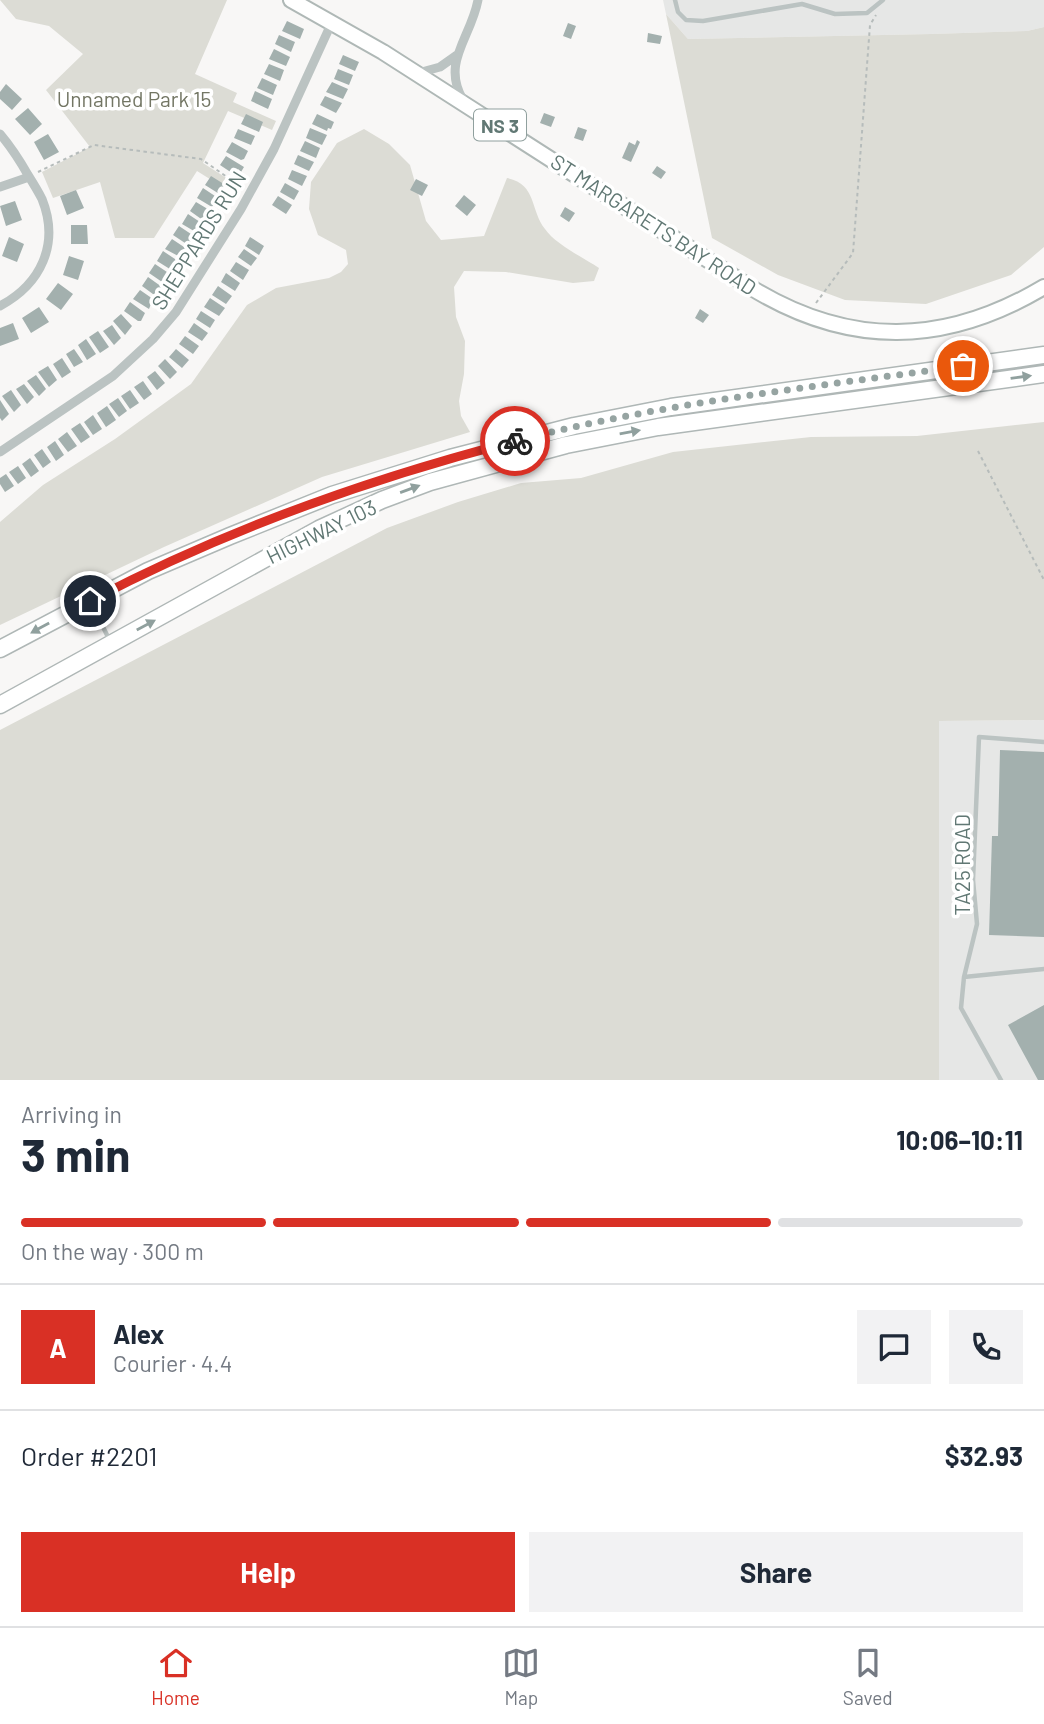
<!DOCTYPE html>
<meta charset="utf-8">
<style>
:root{--surface:#fff;--page:#f2f2f3;--text:#1f2937;--muted:#747a83;--line:#e0e1e3;--accent:#d93025}
body{margin:0;font-family:Barlow,sans-serif;background:var(--page);color:var(--text);height:100vh;display:flex;flex-direction:column;font-size:26px;white-space:nowrap}
*{box-sizing:border-box;margin:0}
p{font-size:23px;color:var(--muted)}
.icon{flex:none;width:38px;height:38px;fill:none;stroke:currentColor;stroke-width:2;stroke-linecap:round;stroke-linejoin:round}
.map{position:relative;height:1080px;overflow:hidden}
.details{display:flex;flex-direction:column;background:var(--surface);flex:1}
.details>*{flex:none}
.pin{position:absolute;display:grid;place-items:center;width:60px;height:60px;color:#fff;margin:-30px;border:4px solid #fff;border-radius:50%;box-shadow:0 2px 7px #0007}
.courier{position:absolute;display:grid;place-items:center;width:70px;height:70px;margin:-35px;border:5px solid #d93025;border-radius:50%;background:#fff;color:#222;box-shadow:0 2px 9px #0007}
.head em{font-style:normal;font-weight:700}
.head div{display:flex;flex-direction:column-reverse}
.head{display:flex;align-items:center;justify-content:space-between;height:119px;padding:0 21px}
h1{font-size:46px;font-weight:700;line-height:52px}
.bar{display:grid;grid-template-columns:repeat(4,1fr);gap:10px 7px;align-content:center;height:84px;padding:0 21px}
.bar i{height:9px;border-radius:5px;background:var(--line)}
.bar .active{background:var(--accent)}
.bar p{grid-column:span 4}
.line{display:flex;align-items:center;gap:18px;padding:0 21px;border-top:2px solid var(--line)}
.line div{flex:1}
.round{display:grid;place-items:center;flex:none;width:74px;height:74px;border-radius:0px;background:var(--page)}
.action{display:flex;gap:14px;margin-top:auto;padding:14px 21px}
.action a{flex:1;height:80px;border-radius:0px;background:var(--accent);color:#fff;font-size:28px;font-weight:700;line-height:80px;text-align:center}
.action a+a{background:var(--page);color:var(--text)}
.tabs{display:flex;justify-content:space-around;align-items:center;height:98px;border-top:2px solid var(--line);background:var(--surface);font-size:19px;color:var(--muted)}
.tabs a{display:grid;justify-items:center;gap:4px}
.tabs .active{color:var(--accent)}
.map>svg:first-child{display:block}
.built{fill:#e6e7e6}
.green{fill:#dcdcd5}
.building{fill:#a3b0ae}
.lines{fill:none;stroke-linecap:round;stroke-linejoin:round}
.primary-casing{stroke:#afb8b6;stroke-width:18}
.motorway-casing{stroke:#afb7b6;stroke-width:19}
.path{stroke:#b6bcbb;stroke-width:2;stroke-dasharray:3.5 3.5;stroke-linecap:butt}
.service{stroke:#bbc3c2;stroke-width:4.5}
.minor{stroke:#bbc3c2;stroke-width:9}
.primary{stroke:#fff;stroke-width:14}
.motorway{stroke:#fff;stroke-width:16}
.oneway{fill:#90a09e}
.done{stroke:#96a4a2;stroke-width:7;stroke-dasharray:0 12.6}
.route{stroke:#d93025;stroke-width:9}
.labels{text-anchor:middle;dominant-baseline:central;stroke-width:7;stroke-linejoin:round;paint-order:stroke}
.shield{fill:#fff;stroke:#90a09e;stroke-width:2}
.shield-label{font-size:19px;font-weight:bold;fill:#617874}
.park-label{font-size:21px;fill:#737664;stroke:#fff}
.street-label{font-size:21px;fill:#617874;stroke:#fff}
</style>
<div class="map">
<svg width="1044" height="1080" viewBox="0 0 1044 1080">
<rect width="100%" height="100%" fill="#f8f7f6"/>
<path class="built" d="M663,0H1044V27L1027,31L931,34L688,39L666,14Z
M1044,720V1080H939V721Z"/>
<path class="green" d="M0,0H227L195,74L237,93L233,102L276,121L272,130L228,111L203,163L242,188L237,196L197,171L154,238H115L100,182L53,198L42,172L90,147L46,90L83,54L49,26L16,19Z
M666,14L688,39L931,34L1027,31L1044,27V247L1011,275L926,304L845,300L778,275L712,238Z
M364,129L389,144L410,165L426,221L441,240L484,236L507,178C537,184 530,210 545,229C555,244 584,258 599,268L594,281L573,283L506,272L464,271L454,287L456,317L465,341L464,374L459,401L461,416L470,432L322,477L164,547L0,625V522L43,485L115,439L191,384L247,305L276,288L329,278L341,272L348,264L346,250L318,235L309,209L311,182L337,143Z
M1044,422V720L939,721V1080H0V730L387,528L458,502L521,483L581,478L673,452L811,437L917,436Z"/>
<path class="building" d="M287,21L304,29L300,39L282,31Z
M568,23L576,26L571,39L563,36Z
M648,33L662,36L660,44L647,42Z
M279,35L295,42L291,52L275,44Z
M274,49L290,57L286,66L269,59Z
M343,55L359,62L355,71L339,64Z
M269,64L284,70L280,81L264,74Z
M338,69L353,75L349,85L334,79Z
M262,78L277,85L273,95L257,88Z
M332,82L348,89L343,99L326,92Z
M6,84L22,99L12,110L0,99V92Z
M255,91L272,99L268,109L251,101Z
M325,96L342,103L336,113L320,105Z
M28,108L42,124L30,135L15,119Z
M544,113L555,117L551,127L540,123Z
M246,114L263,122L259,132L241,124Z
M317,114L334,122L331,129L328,128L327,131L312,124Z
M578,127L587,130L583,141L574,138Z
M310,128L327,135L322,145L306,138Z
M238,129L255,136L251,145L234,138Z
M48,134L59,152L44,160L34,142Z
M637,140L640,142L631,162L622,158L629,142L635,145Z
M305,141L320,148L316,158L300,151Z
M232,142L248,151L244,159L241,160L226,152Z
M298,155L314,162L309,171L294,164Z
M226,156L244,167L241,172L238,169L235,175L220,165Z
M657,166L666,172L661,179L652,173Z
M292,170L307,176L302,186L288,179Z
M211,176L227,186L221,195L205,185Z
M416,179L428,185L422,196L410,190Z
M285,183L299,191L294,200L280,192Z
M203,188L218,198L212,207L197,198Z
M76,190L84,208L67,215L60,196Z
M464,195L476,205L467,216L455,206Z
M278,196L292,205L286,214L272,205Z
M15,201L22,220L6,226L0,206Z
M196,202L211,211L204,221L190,211Z
M565,207L575,213L569,222L560,216Z
M188,214L203,224L199,234L182,224Z
M71,225H87L88,244H71Z
M179,226L194,236L188,245L173,235Z
M9,237L24,244L17,262L2,256Z
M250,237L264,246L259,255L245,246Z
M172,239L187,249L182,258L165,249Z
M244,249L257,258L251,266L238,257Z
M163,251L178,261L173,271L157,261Z
M69,256L84,261L78,280L63,275Z
M236,262L249,270L243,280L230,271Z
M155,264L170,274L165,284L149,273Z
M226,273L240,283L235,291L221,282Z
M148,277L162,287L157,297L142,286Z
M58,283L73,294L61,310L46,299Z
M218,286L232,296L226,304L212,295Z
M140,290L153,299L149,309L133,299Z
M210,298L225,308L219,316L204,307Z
M130,302L145,313L141,321H138L124,311Z
M39,307L49,322L31,333L22,318Z
M700,309L709,315L703,323L695,318Z
M201,311L215,320L210,328L196,319Z
M121,314L132,326L125,335L113,321Z
M13,323L19,339L0,346V328Z
M194,323L208,333L202,341L188,332Z
M112,325L121,338L114,345L103,331Z
M98,331L109,347L100,353L89,337Z
M185,336L199,346L193,354L179,344Z
M86,339L96,354L87,360L78,345Z
M74,349L83,362L74,367L66,354Z
M176,349L189,360L182,368L169,357Z
M62,358L71,372L62,378L53,364Z
M165,359L177,372L170,379L158,366Z
M48,366L57,380L49,387L38,372Z
M155,371L165,383L157,390L147,377Z
M36,375L46,389L39,396L27,381Z
M143,381L152,394L144,400L134,387Z
M24,384L34,397L27,404L16,389Z
M11,390L21,405L14,412L2,396Z
M130,390L139,403L130,409L121,396Z
M118,398L127,411L119,417L109,404Z
M0,400L9,414L2,421L0,418Z
M107,406L116,420L106,427L97,413Z
M93,415L102,429L93,435L84,422Z
M80,423L90,437L81,443L71,429Z
M67,432L77,446L68,452L58,439Z
M55,441L64,455L56,461L47,447Z
M42,449L51,462L43,468L34,455Z
M30,458L39,471L31,477L22,464Z
M18,466L26,478L18,484L9,472Z
M6,474L14,486L5,492L0,484V478Z
M1000,750L1044,752V937L989,935L992,836H998Z
M1044,1005V1080H1038L1008,1025Z"/>
<g class="lines">
<defs>
<path id="primary" d="M291,0L383,52L750,287C849,348 945,346 1044,287"/>
<path id="motorway" d="M0,649L148,571L230,536L332,495L450,458L574,426L671,407L1044,355
M0,705L319,529L382,500L430,482L566,445L658,427L1044,374"/>
</defs>
<use href="#primary" class="primary-casing"/>
<use href="#motorway" class="motorway-casing"/>
<path class="path" d="M38,172L94,145L201,159L243,188
M816,303L853,253L870,25L876,15
M978,451L1044,580"/>
<path class="service" d="M675,0L678,12L686,20L703,21L802,4L835,14L867,13L883,0
M92,605L110,641
M1044,742L979,737L973,880L977,924L964,977L1044,969
M964,977L961,1008L1001,1080"/>
<path class="minor" d="M418,73L440,67L457,55
M463,100C441,62 471,38 478,0
M0,134C11,147 20,161 28,175C33,183 38,191 42,199C60,244 41,284 0,306
M0,187L29,177
M0,452L113,376L153,339L176,312L241,209L274,149L332,22"/>
<use href="#primary" class="primary"/>
<use href="#motorway" class="motorway"/>
</g>
<defs><path id="oneway-solid" d="M-6-.8H1V-3.2L6.5 0L1 3.2V.8H-6Z" transform="scale(1.75)"/></defs>
<g class="oneway">
<use href="#oneway-solid" transform="translate(1021 377) rotate(-8)"/>
<use href="#oneway-solid" transform="translate(630 432) rotate(-10)"/>
<use href="#oneway-solid" transform="translate(410 489) rotate(-20)"/>
<use href="#oneway-solid" transform="translate(146 625) rotate(-28)"/>
<use href="#oneway-solid" transform="translate(40 628) rotate(151)"/>
</g>
<g class="lines">
<path class="done" d="M515,441C662,403 813,387 963,366"/>
<path class="route" d="M90,601C225,530 368,479 515,441"/>
</g>
<g class="labels">
<rect class="shield" x="474" y="109.5" width="52" height="31" rx="5"/>
<g class="shield-label">
<text x="500" y="125">NS 3</text>
</g>
<g class="park-label">
<text x="134" y="98">Unnamed Park 15</text>
</g>
<g class="street-label">
<text transform="translate(654 224) rotate(33)">ST MARGARETS BAY ROAD</text>
<text transform="translate(198 240) rotate(-58)">SHEPPARDS RUN</text>
<text transform="translate(321 531) rotate(-26)">HIGHWAY 103</text>
<text transform="translate(961 865) rotate(-90)">TA25 ROAD</text>
</g>
</g>
</svg>
<div class="pin" style="left:963px;top:366px;background:#ea580c"><svg class="icon" aria-label="bag" viewBox="0 0 24 24"><path d="M5 8h14l-1 12H6zM9 8a3 3 0 0 1 6 0"/></svg></div>
<div class="pin" style="left:90px;top:601px;background:#1f2937"><svg class="icon" aria-label="home" viewBox="0 0 24 24"><path d="M3 11l9-7 9 7M6 9v11h12V9"/></svg></div>
<div class="courier" style="left:515px;top:441px"><svg class="icon" aria-label="bike" viewBox="0 0 24 24"><circle cx="6" cy="16" r="4"/><circle cx="18" cy="16" r="4"/><path d="M6 16l4-8h5l3 8M10 8l3 8H6M13 5h3"/></svg></div>
</div>
<section class="details">
<div class="head"><div><h1>3 min</h1><p>Arriving in</p></div><em>10:06–10:11</em></div>
<div class="bar"><i class="active"></i><i class="active"></i><i class="active"></i><i></i><p>On the way · 300 m</p></div>
<div class="line" style="height:126px"><b class="round" style="background:var(--accent);color:#fff">A</b><div><b>Alex</b><p>Courier · 4.4</p></div><a class="round"><svg class="icon" aria-label="chat" viewBox="0 0 24 24"><path d="M4 5h16v11H9l-5 4z"/></svg></a><a class="round"><svg class="icon" aria-label="phone" viewBox="0 0 24 24"><path d="M5 4h4l2 5-3 2q2 4 5 5l2-3 5 2v4C11 20 4 13 5 4z"/></svg></a></div>
<div class="line" style="height:91px"><div>Order #2201</div><b>$32.93</b></div>
<div class="action"><a>Help</a><a>Share</a></div>
</section>
<nav class="tabs">
<a class="active"><svg class="icon" aria-label="home" viewBox="0 0 24 24"><path d="M3 11l9-7 9 7M6 9v11h12V9"/></svg>Home</a>
<a><svg class="icon" aria-label="map" viewBox="0 0 24 24"><path d="M3 6l6-2 6 2 6-2v14l-6 2-6-2-6 2zM9 4v14M15 6v14"/></svg>Map</a>
<a><svg class="icon" aria-label="saved" viewBox="0 0 24 24"><path d="M7 4h10v16l-5-4-5 4z"/></svg>Saved</a>
</nav>
